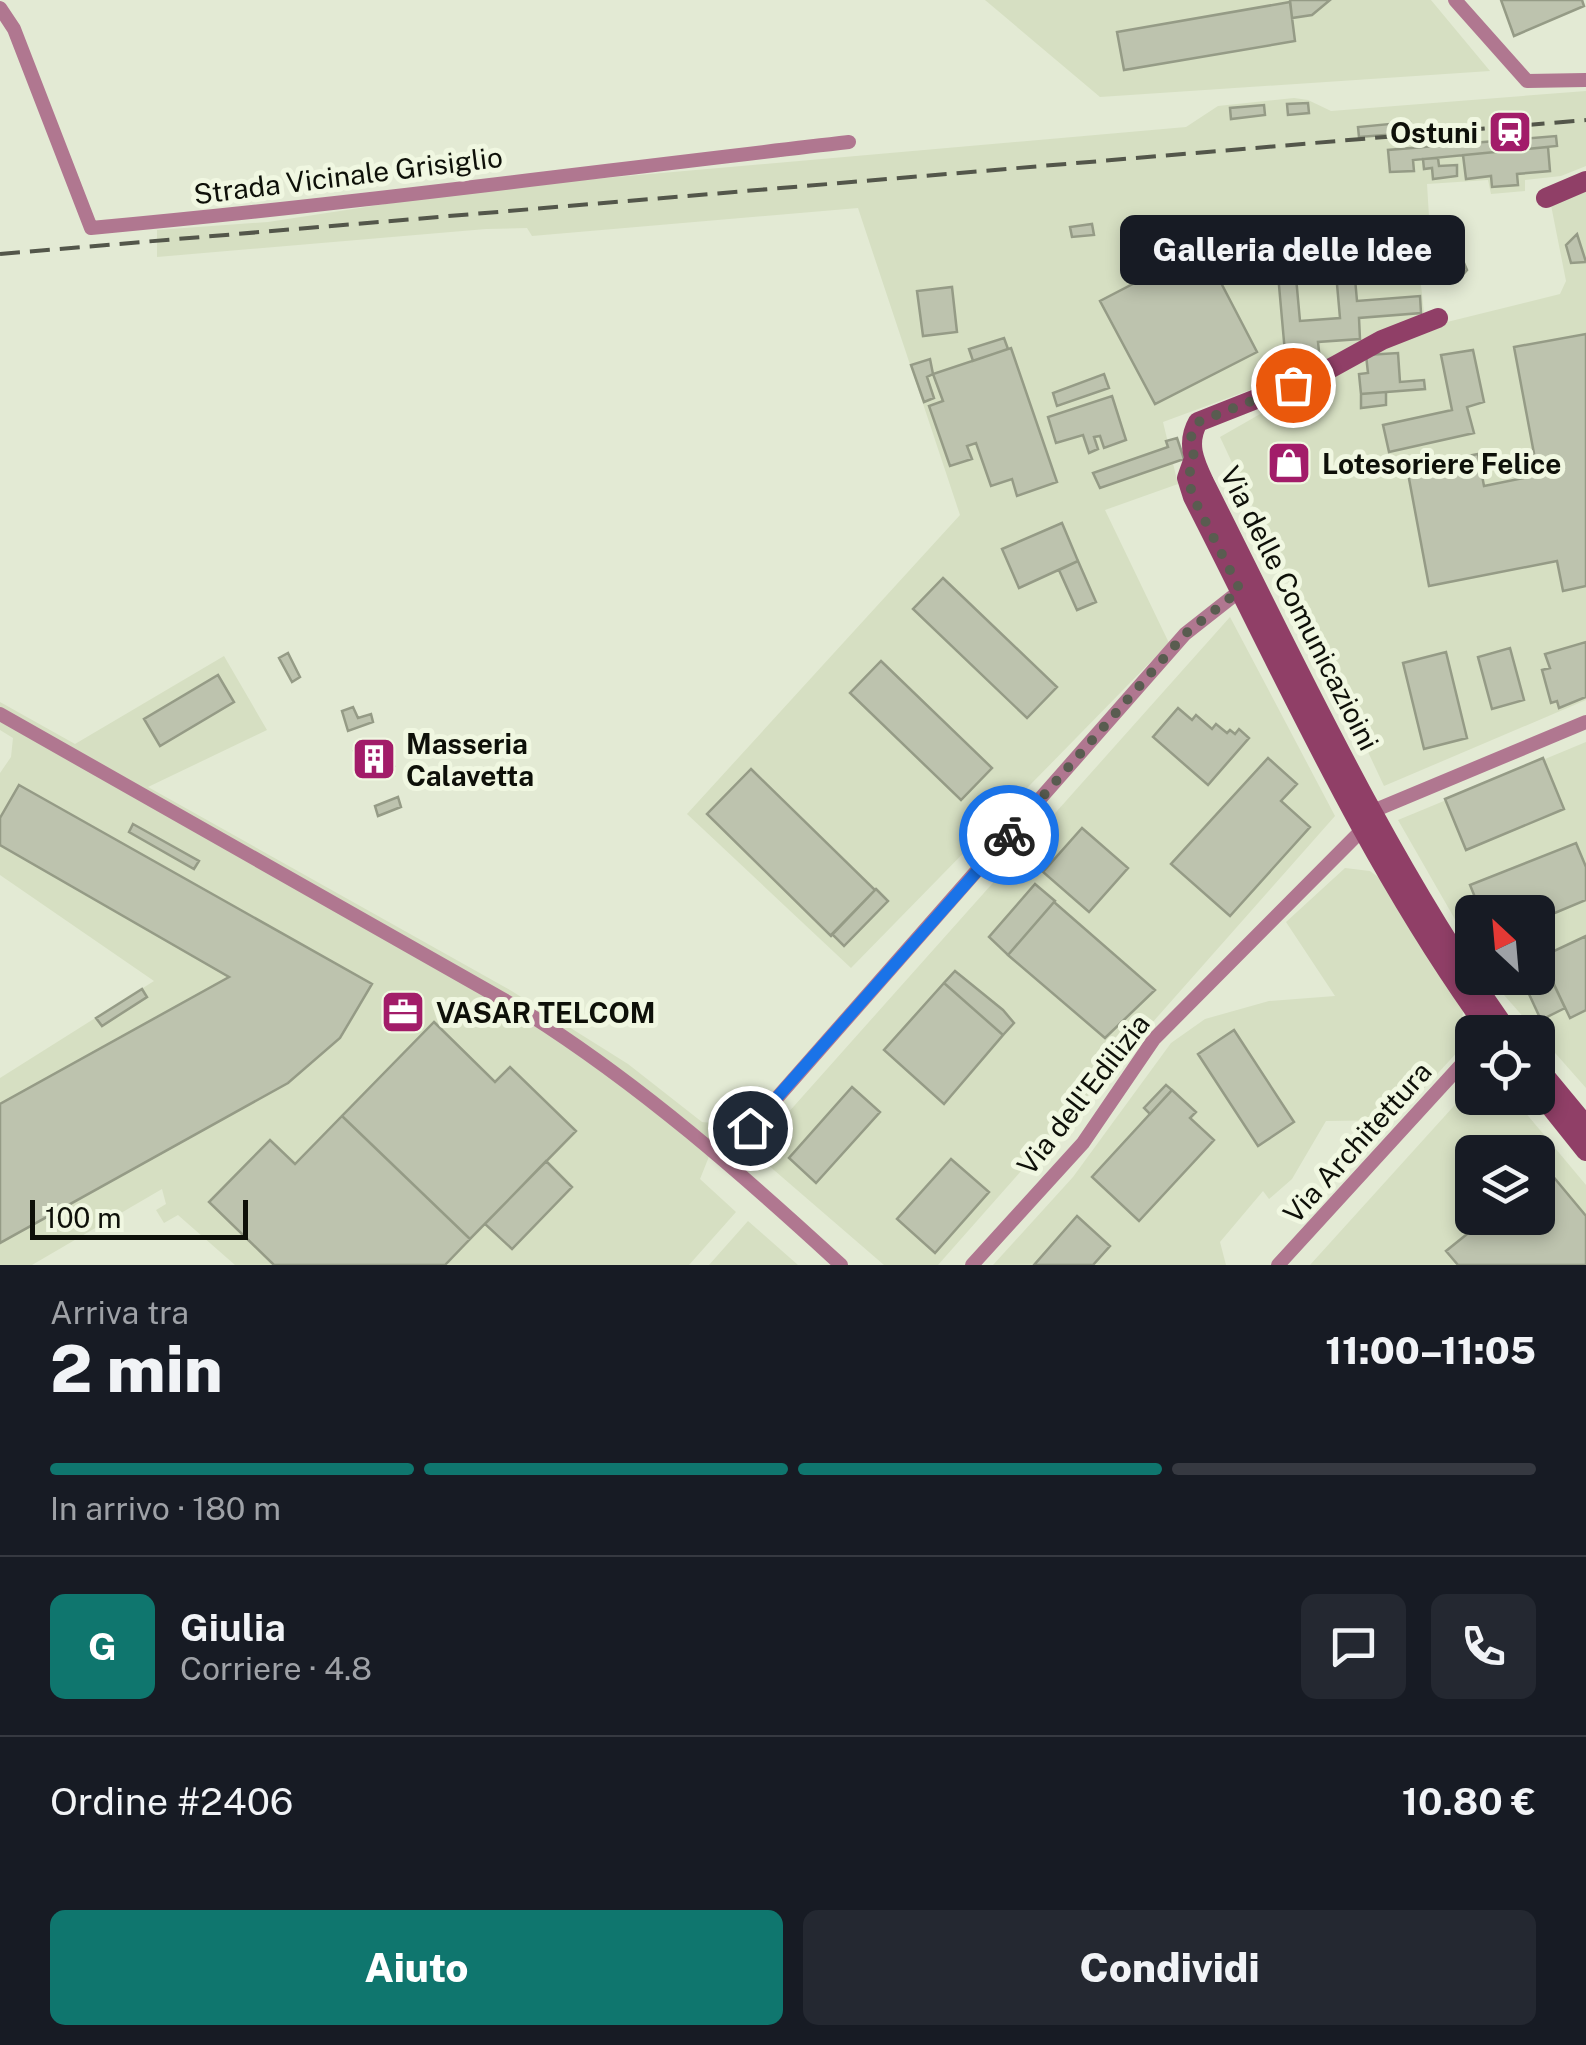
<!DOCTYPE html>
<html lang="it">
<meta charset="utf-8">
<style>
:root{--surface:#171b24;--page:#242831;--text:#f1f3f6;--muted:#9ea1a6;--line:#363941;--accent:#0f766e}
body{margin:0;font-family:"Public Sans",sans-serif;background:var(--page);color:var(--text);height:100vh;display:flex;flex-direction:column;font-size:38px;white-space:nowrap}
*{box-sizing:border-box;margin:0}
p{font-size:32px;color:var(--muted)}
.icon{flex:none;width:55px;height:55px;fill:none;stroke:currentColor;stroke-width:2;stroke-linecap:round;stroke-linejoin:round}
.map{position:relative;height:1265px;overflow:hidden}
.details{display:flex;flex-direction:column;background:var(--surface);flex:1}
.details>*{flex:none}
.needle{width:65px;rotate:334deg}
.buttons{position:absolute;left:1455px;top:895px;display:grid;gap:20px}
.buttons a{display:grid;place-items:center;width:100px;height:100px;border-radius:15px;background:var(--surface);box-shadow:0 5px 15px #0003;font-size:50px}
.scale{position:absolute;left:30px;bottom:25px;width:218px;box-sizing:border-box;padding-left:10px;border:5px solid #0e1009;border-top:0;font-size:28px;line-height:35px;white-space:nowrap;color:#0e1009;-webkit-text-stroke:8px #f0f7e1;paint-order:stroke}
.pin{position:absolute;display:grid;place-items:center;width:85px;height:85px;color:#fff;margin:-42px;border:5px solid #fff;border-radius:50%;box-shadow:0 2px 10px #0007}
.courier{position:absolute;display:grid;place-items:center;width:100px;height:100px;margin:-50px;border:8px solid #1a73e8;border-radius:50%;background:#fff;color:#222;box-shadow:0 2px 12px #0007}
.bubble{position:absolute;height:70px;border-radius:15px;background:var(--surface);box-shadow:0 5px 15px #0003;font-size:32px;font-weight:800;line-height:70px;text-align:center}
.overview em{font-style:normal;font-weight:800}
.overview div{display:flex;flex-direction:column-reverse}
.overview{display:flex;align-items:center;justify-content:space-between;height:170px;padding:0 50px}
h1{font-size:65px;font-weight:800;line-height:75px}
.bar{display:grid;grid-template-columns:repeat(4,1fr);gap:15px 10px;align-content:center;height:120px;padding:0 50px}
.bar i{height:12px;border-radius:8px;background:var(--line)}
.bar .current{background:var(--accent)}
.bar p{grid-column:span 4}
.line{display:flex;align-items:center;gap:25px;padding:0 50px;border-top:2px solid var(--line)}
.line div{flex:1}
.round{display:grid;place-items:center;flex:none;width:105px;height:105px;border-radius:15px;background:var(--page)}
.button{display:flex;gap:20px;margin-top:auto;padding:20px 50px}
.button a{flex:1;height:115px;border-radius:15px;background:var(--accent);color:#fff;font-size:40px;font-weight:800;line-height:115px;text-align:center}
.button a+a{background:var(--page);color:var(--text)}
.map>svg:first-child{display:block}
.built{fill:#d6dfc2;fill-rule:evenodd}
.building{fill:#bdc3ae;stroke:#959b86;stroke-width:2.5;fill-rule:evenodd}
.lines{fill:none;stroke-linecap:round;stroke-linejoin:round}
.street{stroke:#b07790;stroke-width:14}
.secondary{stroke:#903f67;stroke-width:20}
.rail{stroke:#53564a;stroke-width:4;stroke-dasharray:20 10;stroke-linecap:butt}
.done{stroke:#595c50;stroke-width:10;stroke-dasharray:0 18}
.route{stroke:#1a73e8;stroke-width:12}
.labels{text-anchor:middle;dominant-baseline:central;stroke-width:10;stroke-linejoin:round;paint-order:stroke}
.poi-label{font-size:28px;font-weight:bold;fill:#0e1009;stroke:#f0f7e1;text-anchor:start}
.street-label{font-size:28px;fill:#0e1009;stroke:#f0f7e1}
</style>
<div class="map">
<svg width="1586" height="1265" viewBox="0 0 1586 1265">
<rect width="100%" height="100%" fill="#e3ead4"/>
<path class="built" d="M985,0H1431L1490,71L1100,97Z
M1586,91V166L1561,176L1525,180V191L1491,194L1488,180L1427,184L1429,217L1414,219L1424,313L1317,365L1163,422L1178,484L1105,510L1169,643L851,968L687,814L960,515L858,208L532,236L527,228L486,229L157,257V230L268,222L490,188L1186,127L1218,106L1294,98L1308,100L1331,111Z
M1586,185V700L1384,786L1220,437L1383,344L1443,323L1560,294L1566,281L1550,200Z
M1230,617L1335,816L938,1265H884L753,1152Z
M224,656L267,730L148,787L510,990L628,1064L702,1122L722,1124L700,1179L736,1212L689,1265H235L178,1215L164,1223L156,1210L166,1204L162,1189L32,1265H0V1078L154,981L0,875V773L11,757L13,738L0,730V702L75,744Z
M1586,742V1088L1489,978H1538V912H1472V949L1398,820Z
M1345,868L1370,871L1385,882L1418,943L1463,1009L1461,1048L1395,1120L1326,1121L1292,1179L1269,1199L1263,1191L1220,1242L1226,1265H993L1073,1177L1171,1043L1205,1019L1269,1001L1335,996L1286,922Z
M1472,1086V1098H1513L1586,1185V1265H1310ZM1472,1152H1538V1218H1472Z
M748,1221L798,1265H709Z"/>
<path class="building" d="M1290,0H1330L1312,15L1292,18Z
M1501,0H1582L1584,6L1514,36Z
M1290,2L1295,41L1124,70L1117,32Z
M1308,103L1309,113L1288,115L1287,104Z
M1264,105L1265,115L1231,119L1230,108Z
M1410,122L1411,133L1359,137L1358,127Z
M1556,136L1557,146L1413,160L1414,171L1390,172L1388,150Z
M1548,147L1550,171L1517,174L1518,185L1492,187L1491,176L1466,179L1463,155Z
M1438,158L1439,166L1457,165V176L1433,179L1432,168L1424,169L1423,159Z
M1092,224L1094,235L1072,237L1070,227Z
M1415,231L1416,250L1401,251L1400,232Z
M1577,234L1586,262L1571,263L1566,245Z
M1441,243L1464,263L1467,270L1459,279L1431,255Z
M1207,256L1257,352L1155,404L1100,301L1156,272L1160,279Z
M1353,256L1357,301L1420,296L1421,313L1359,318L1360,339L1318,342L1320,361L1286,364L1277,263ZM1336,273L1340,318L1300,321L1296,277Z
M952,287L957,332L923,336L917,291Z
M1586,334V586L1563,591L1557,561L1429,586L1407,468L1478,454L1484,486L1538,475L1514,347Z
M1004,338L1008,349L973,361L969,349Z
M1011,348L1057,482L1017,496L1012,479L991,486L976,443L967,446L972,459L950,466L929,406L943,401L933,374Z
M1473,350L1484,402L1467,407L1474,433L1389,452L1383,425L1452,410L1441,355Z
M1398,353L1400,382L1424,380L1425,389L1361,394L1359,374L1368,373L1366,355Z
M930,359L933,374L927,377L934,398L924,402L911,365Z
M1104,374L1109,388L1057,406L1053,393Z
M1386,392V405L1361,408V394Z
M1112,396L1126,440L1104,448L1100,436L1094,437L1098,449L1089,453L1083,435L1056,443L1048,417Z
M1177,438L1184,459L1100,488L1093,473L1168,447L1166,441Z
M1062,523L1078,561L1019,588L1002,549Z
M1078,561L1096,602L1077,610L1059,570Z
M943,578L1057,687L1027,718L913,609Z
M1586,642V697L1559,708L1557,701L1551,703L1542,670L1550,668L1545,654Z
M1510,648L1524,700L1492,709L1478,657Z
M1446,652L1467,738L1424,749L1403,663Z
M288,653L300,677L292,682L279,658Z
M881,661L992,768L961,800L850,693Z
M218,675L234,702L160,746L144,719Z
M353,707L358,718L371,714L373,722L348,731L342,711Z
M1178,708L1192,720L1196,715L1212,729L1216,724L1227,733L1230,730L1235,734L1239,729L1249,738L1208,785L1153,737Z
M386,741L394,766L362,776L354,751Z
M1268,758L1297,784L1281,801L1310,827L1230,916L1171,864Z
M1543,758L1564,809L1466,850L1445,799Z
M751,769L875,890L831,936L707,814Z
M19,785L372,984L340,1038L288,1083L0,1243V1104L229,977L0,845V818Z
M398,797L401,807L378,816L375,806Z
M133,824L199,861L194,869L129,832Z
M1082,828L1128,868L1089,912L1043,872Z
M1576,843L1586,867V900L1538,920V912H1481L1470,885Z
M1035,884L1055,901L1008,955L989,937Z
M876,889L888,901L844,946L832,934Z
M1054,902L1155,990L1105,1038L1008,955Z
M1586,936V1010L1570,1018L1541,957Z
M1546,968L1565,1008L1541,1020L1522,979L1538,978V971Z
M955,971L1003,1010L1014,1023L1003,1035L944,983Z
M944,983L1003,1035L944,1104L884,1050Z
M142,989L147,997L102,1026L96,1018Z
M434,1022L495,1082L510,1067L576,1131L470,1239L342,1116Z
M1234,1030L1294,1122L1258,1146L1198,1054Z
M1166,1085L1172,1090L1150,1114L1144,1108Z
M852,1087L880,1112L816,1183L789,1158Z
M1172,1090L1196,1112L1190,1118L1214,1140L1139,1221L1092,1177Z
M342,1116L470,1239L445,1265H274L209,1202L270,1140L295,1164Z
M951,1159L989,1192L935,1253L897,1219Z
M546,1161L572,1187L512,1249L485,1224Z
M1546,1168L1586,1216V1265H1458L1446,1251L1487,1218H1538V1176Z
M1077,1216L1110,1246L1093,1265H1034Z"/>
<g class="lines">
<path class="street" d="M1455,0L1527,81L1586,80
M0,8L14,29L91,228C344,205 596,171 849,142
M0,714L527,1013C642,1086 741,1173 841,1265
M1373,811L1586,722
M725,1157L1185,634L1246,586
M972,1265L1083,1143L1154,1039L1363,829
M1278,1265L1472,1053"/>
<path class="secondary" d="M1546,198L1586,181
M1438,318L1382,340L1322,373L1198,422C1186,443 1194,461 1204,482C1298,668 1387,862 1508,1032
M1193,461L1187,478L1193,497C1285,677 1370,868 1490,1032
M1538,1068L1586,1126
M1538,1091L1586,1151"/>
<path class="rail" d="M0,254L1586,120"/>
</g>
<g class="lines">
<path class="done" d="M1009,835L1185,634L1240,590L1193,497L1188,478L1194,459L1191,434L1198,422L1293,385"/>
<path class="route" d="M750,1128L1009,835"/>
</g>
<defs>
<symbol id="station-square" viewBox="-11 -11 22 22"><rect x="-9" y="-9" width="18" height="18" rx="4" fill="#a21c69" stroke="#f0f7e1"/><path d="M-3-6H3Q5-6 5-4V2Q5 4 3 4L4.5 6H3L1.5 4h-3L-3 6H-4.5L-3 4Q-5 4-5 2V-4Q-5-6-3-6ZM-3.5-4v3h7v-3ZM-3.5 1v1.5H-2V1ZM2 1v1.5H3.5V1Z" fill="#fff"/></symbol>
<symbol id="shop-square" viewBox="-11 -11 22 22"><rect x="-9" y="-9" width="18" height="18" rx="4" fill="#a21c69" stroke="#f0f7e1"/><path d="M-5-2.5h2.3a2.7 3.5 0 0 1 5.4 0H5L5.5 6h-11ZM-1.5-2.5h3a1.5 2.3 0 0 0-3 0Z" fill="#fff"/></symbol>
<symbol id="building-square" viewBox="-11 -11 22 22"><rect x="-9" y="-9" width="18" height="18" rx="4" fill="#a21c69" stroke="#f0f7e1"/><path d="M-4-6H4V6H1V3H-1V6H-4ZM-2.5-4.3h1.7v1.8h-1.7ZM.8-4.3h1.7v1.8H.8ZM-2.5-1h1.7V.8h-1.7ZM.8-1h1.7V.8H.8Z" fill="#fff"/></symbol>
<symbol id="office-square" viewBox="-11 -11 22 22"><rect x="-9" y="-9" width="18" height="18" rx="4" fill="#a21c69" stroke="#f0f7e1"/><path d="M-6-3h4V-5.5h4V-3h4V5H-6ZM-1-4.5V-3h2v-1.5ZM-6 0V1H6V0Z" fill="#fff"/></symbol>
</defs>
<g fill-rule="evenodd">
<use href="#station-square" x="1485" y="107" width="50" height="50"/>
<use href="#shop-square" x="1264" y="438" width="50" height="50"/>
<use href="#building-square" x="349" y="734" width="50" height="50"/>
<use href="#office-square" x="378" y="987" width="50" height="50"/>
</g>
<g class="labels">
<g class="poi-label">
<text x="1478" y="132" text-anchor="end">Ostuni</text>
<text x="1322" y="463">Lotesoriere Felice</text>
<text x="406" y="743">Masseria<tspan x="406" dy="32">Calavetta</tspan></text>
<text x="436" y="1012">VASAR TELCOM</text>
</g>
<g class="street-label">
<text transform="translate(348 175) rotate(-7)">Strada Vicinale Grisiglio</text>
<text transform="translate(1300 608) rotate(63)">Via delle Comunicazioini</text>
<text transform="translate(1083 1094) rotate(-52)">Via dell'Edilizia</text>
<text transform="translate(1357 1142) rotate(-48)">Via Architettura</text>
</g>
</g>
</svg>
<div class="buttons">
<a><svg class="needle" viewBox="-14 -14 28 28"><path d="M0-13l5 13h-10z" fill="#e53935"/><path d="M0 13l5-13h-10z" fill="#9ea1a6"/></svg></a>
<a><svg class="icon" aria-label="locate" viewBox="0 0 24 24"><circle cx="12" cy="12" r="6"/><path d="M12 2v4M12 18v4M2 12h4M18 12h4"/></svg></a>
<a><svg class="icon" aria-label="layers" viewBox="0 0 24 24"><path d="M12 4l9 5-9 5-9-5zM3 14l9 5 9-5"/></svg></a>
</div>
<div class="scale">100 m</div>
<div class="pin" style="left:1293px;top:385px;background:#ea580c"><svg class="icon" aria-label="bag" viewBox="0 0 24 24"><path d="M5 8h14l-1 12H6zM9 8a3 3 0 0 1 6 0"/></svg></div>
<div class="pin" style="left:750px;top:1128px;background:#1f2937"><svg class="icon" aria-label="home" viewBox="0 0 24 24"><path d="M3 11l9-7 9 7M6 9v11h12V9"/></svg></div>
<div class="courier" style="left:1009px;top:835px"><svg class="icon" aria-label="bike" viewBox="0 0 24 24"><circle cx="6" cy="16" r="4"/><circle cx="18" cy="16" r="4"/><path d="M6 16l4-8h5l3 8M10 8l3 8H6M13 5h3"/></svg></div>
<div class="bubble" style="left:1120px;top:215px;width:345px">Galleria delle Idee</div>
</div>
<section class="details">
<div class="overview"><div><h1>2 min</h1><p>Arriva tra</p></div><em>11:00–11:05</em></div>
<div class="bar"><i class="current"></i><i class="current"></i><i class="current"></i><i></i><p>In arrivo · 180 m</p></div>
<div class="line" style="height:180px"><b class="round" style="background:var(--accent);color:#fff">G</b><div><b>Giulia</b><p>Corriere · 4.8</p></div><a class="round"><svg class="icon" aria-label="chat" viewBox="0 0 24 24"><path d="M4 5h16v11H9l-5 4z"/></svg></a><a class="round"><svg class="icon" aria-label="phone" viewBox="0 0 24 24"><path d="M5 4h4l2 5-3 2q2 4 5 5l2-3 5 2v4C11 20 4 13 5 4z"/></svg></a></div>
<div class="line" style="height:130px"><div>Ordine #2406</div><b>10.80 €</b></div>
<div class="button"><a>Aiuto</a><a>Condividi</a></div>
</section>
